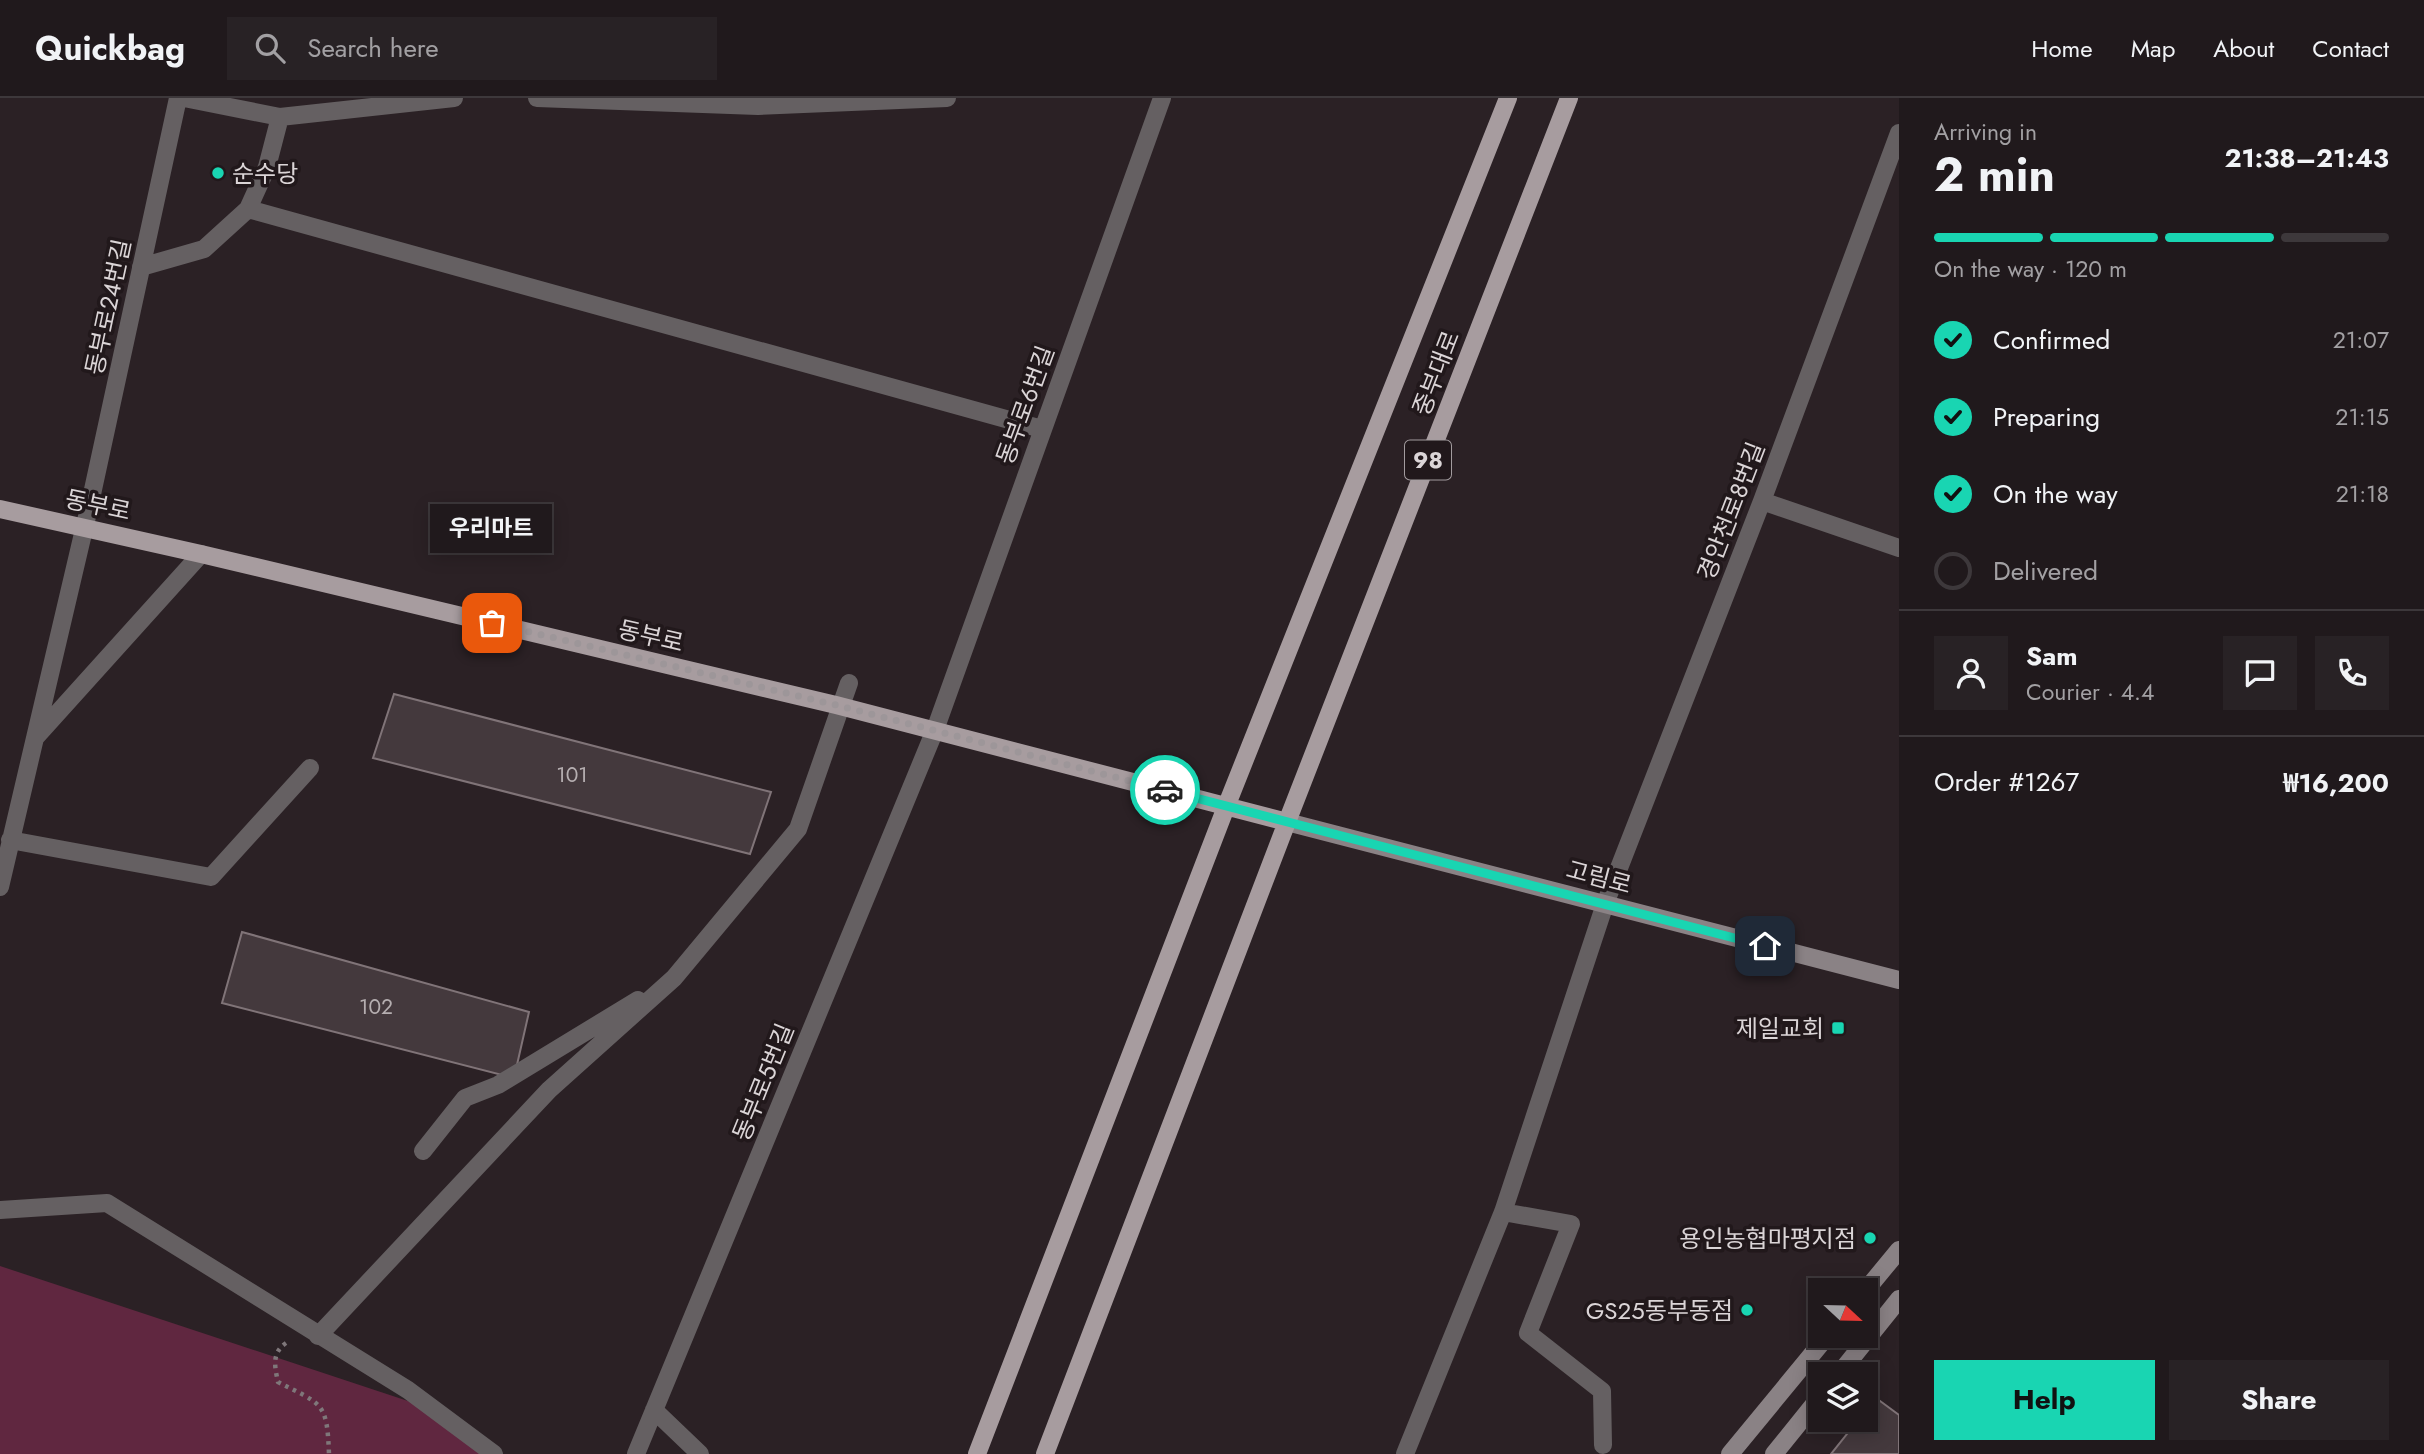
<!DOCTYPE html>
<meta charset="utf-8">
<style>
:root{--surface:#20191c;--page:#282225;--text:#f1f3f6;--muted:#a2a0a3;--line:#3d383b;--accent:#19d5b2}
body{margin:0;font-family:Jost,"Noto Sans KR",sans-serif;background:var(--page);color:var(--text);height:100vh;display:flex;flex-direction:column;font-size:26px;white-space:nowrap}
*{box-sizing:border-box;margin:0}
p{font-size:23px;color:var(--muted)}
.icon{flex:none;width:38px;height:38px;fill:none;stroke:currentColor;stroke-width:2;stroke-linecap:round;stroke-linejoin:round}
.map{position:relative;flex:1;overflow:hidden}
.details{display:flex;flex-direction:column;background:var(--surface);width:525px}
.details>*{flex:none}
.needle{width:46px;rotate:112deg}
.tools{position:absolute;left:1808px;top:1180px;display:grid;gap:14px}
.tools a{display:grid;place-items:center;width:70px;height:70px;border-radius:0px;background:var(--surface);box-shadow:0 4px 18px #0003,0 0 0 2px var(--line);font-size:35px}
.pin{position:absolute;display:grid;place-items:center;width:60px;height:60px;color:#fff;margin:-30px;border-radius:14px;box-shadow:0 4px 10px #0006}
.courier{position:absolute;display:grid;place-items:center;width:70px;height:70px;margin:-35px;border:5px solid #19d5b2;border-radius:50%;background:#fff;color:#222;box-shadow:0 2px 9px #0007}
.bubble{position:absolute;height:49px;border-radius:0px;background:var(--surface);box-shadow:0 4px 18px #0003,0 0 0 2px var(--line);font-size:23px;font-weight:700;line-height:49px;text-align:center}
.summary em{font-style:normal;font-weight:700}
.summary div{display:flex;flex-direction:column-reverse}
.summary{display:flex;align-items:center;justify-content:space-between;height:119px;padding:0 35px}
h1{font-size:46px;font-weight:700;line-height:52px}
.bar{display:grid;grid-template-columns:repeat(4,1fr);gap:10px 7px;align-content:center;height:84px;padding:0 35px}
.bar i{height:9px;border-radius:5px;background:var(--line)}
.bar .selected{background:var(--accent)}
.bar p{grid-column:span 4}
.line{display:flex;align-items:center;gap:18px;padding:0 35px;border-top:2px solid var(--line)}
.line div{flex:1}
.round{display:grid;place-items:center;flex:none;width:74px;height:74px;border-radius:0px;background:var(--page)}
ol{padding:0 35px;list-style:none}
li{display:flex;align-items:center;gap:21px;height:77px}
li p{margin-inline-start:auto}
li .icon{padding:7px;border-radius:50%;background:var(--accent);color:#111;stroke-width:4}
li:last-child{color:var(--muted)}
li i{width:38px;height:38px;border:4px solid var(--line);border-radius:50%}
.primary-button{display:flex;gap:14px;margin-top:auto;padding:14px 35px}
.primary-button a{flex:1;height:80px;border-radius:0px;background:var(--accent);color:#111;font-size:28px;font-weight:700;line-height:80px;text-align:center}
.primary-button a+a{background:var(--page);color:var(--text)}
header{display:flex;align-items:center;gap:42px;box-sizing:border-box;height:98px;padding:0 35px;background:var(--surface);border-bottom:2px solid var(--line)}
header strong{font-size:33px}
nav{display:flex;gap:38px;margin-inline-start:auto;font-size:24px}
.search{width:490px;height:63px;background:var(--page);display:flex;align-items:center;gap:18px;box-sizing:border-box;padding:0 24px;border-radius:0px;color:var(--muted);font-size:26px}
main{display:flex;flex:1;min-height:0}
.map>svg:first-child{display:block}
.green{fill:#602740}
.building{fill:#44393d;stroke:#807478;stroke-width:2}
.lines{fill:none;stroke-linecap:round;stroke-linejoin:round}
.path{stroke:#7f777a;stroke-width:4.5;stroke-dasharray:3.5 5;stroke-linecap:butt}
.street{stroke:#656062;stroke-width:18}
.secondary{stroke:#8a8285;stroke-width:18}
.primary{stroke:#a79c9f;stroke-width:18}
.done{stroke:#9d9699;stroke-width:7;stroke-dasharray:0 12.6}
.route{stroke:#19d5b2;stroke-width:9}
.poi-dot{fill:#19d5b2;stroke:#21181b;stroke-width:2.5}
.labels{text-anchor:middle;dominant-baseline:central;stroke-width:7;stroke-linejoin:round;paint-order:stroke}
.number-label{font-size:21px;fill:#b5aeb0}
.shield{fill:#21181b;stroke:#a39c9f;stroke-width:2}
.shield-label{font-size:23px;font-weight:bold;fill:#dbd5d7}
.poi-label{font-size:24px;fill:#dbd5d7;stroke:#21181b;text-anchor:end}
.street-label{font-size:24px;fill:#dbd5d7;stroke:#21181b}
</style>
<header>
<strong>Quickbag</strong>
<div class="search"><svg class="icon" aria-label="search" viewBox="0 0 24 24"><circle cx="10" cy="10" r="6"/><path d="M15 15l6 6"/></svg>Search here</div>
<nav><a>Home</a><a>Map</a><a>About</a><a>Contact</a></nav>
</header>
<main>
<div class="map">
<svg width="1899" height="1356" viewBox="0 0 1899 1356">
<rect width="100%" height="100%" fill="#2b2125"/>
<path class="green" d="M0,1168L429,1310L484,1356H0Z"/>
<path class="building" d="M394,596L771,694L750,756L373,660Z
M242,834L529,914L514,980L222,905Z
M1876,1300L1899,1317V1356H1831L1859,1321H1866V1313Z"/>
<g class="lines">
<path class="path" d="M286,1245C271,1255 275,1270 278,1284C323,1307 327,1304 329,1356"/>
<path class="street" d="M184,0L280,19L454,0
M537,0L758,8L947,0
M248,111L1042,331
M141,169L204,151L248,111L267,69L280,19
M1762,403L1899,450
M35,640L201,456
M10,742L211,779L310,670
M0,789L89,410L178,0
M423,1053L465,1000L498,987L638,902
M0,1112L107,1105L408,1292L494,1356
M1503,1114L1571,1126L1528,1235L1602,1293L1603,1347
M318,1238L549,992L674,880L798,731L849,585
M654,1312L700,1356
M636,1356L935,632L1162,0
M1405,1356L1503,1114L1605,806L1762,403L1899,35"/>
<path class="secondary" d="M1287,724L1899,882
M1866,1192L1899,1152
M1839,1276L1899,1201
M1730,1356L1828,1237
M1774,1356L1820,1299"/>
<path class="primary" d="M0,411L201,456L836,607L1287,724
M977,1356L1226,709L1508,0
M1045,1356L1287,724L1569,0"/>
</g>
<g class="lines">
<path class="done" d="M492,525L836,607L1165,692"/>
<path class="route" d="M1165,692L1765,848"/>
</g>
<g class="poi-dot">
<circle cx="218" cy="75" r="7"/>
<rect x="1831" y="923" width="14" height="14" rx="3.5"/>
<circle cx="1870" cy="1140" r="7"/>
<circle cx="1747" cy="1212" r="7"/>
</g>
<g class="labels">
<g class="number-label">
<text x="572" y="677">101</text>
<text x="376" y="909">102</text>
</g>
<rect class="shield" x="1405" y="342.5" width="46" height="39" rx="5"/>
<g class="shield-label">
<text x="1428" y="362">98</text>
</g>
<g class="poi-label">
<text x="232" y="75" text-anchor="start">순수당</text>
<text x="1824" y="930">제일교회</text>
<text x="1856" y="1140">용인농협마평지점</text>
<text x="1733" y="1212">GS25동부동점</text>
</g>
<g class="street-label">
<text transform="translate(108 209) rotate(-78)">동부로24번길</text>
<text transform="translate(1436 275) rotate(-69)">중부대로</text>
<text transform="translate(1025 307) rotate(-70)">동부로6번길</text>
<text transform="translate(98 407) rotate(12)">동부로</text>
<text transform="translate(1731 413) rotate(-69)">경안천로8번길</text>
<text transform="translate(651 538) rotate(13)">동부로</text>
<text transform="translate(1599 779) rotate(15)">고림로</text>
<text transform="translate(763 984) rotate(-68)">동부로5번길</text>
</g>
</g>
</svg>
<div class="tools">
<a><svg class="needle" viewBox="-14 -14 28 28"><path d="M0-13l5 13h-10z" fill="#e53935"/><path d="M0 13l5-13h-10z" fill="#a2a0a3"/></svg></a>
<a><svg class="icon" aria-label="layers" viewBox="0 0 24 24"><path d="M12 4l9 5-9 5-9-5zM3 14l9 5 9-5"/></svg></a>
</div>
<div class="pin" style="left:492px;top:525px;background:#ea580c"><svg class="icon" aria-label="bag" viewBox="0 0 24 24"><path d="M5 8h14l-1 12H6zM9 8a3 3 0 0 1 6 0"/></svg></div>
<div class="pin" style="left:1765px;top:848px;background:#1f2937"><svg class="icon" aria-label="home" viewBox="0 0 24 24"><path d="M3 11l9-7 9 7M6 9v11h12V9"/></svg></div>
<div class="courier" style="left:1165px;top:692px"><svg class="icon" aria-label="car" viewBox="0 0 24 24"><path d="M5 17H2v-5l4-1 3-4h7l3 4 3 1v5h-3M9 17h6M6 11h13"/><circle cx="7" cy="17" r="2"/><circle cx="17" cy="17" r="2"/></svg></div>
<div class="bubble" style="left:430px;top:406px;width:122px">우리마트</div>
</div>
<section class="details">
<div class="summary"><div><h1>2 min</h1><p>Arriving in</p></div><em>21:38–21:43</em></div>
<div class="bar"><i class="selected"></i><i class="selected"></i><i class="selected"></i><i></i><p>On the way · 120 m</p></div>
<ol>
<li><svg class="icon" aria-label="check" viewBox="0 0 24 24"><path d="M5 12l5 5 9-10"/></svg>Confirmed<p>21:07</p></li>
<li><svg class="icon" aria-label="check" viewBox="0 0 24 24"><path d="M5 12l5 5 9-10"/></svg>Preparing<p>21:15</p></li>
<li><svg class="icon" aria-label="check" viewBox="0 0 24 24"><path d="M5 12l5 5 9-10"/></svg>On the way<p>21:18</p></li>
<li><i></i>Delivered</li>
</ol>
<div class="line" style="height:126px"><a class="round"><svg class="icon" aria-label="person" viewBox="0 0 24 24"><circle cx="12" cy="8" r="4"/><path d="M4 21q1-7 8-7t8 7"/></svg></a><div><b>Sam</b><p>Courier · 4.4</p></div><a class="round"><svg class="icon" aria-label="chat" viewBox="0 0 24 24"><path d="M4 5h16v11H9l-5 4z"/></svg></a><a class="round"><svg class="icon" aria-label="phone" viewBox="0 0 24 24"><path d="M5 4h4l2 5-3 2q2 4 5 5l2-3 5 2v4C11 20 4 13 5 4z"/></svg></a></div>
<div class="line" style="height:91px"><div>Order #1267</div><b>₩16,200</b></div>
<div class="primary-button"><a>Help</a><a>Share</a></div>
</section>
</main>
